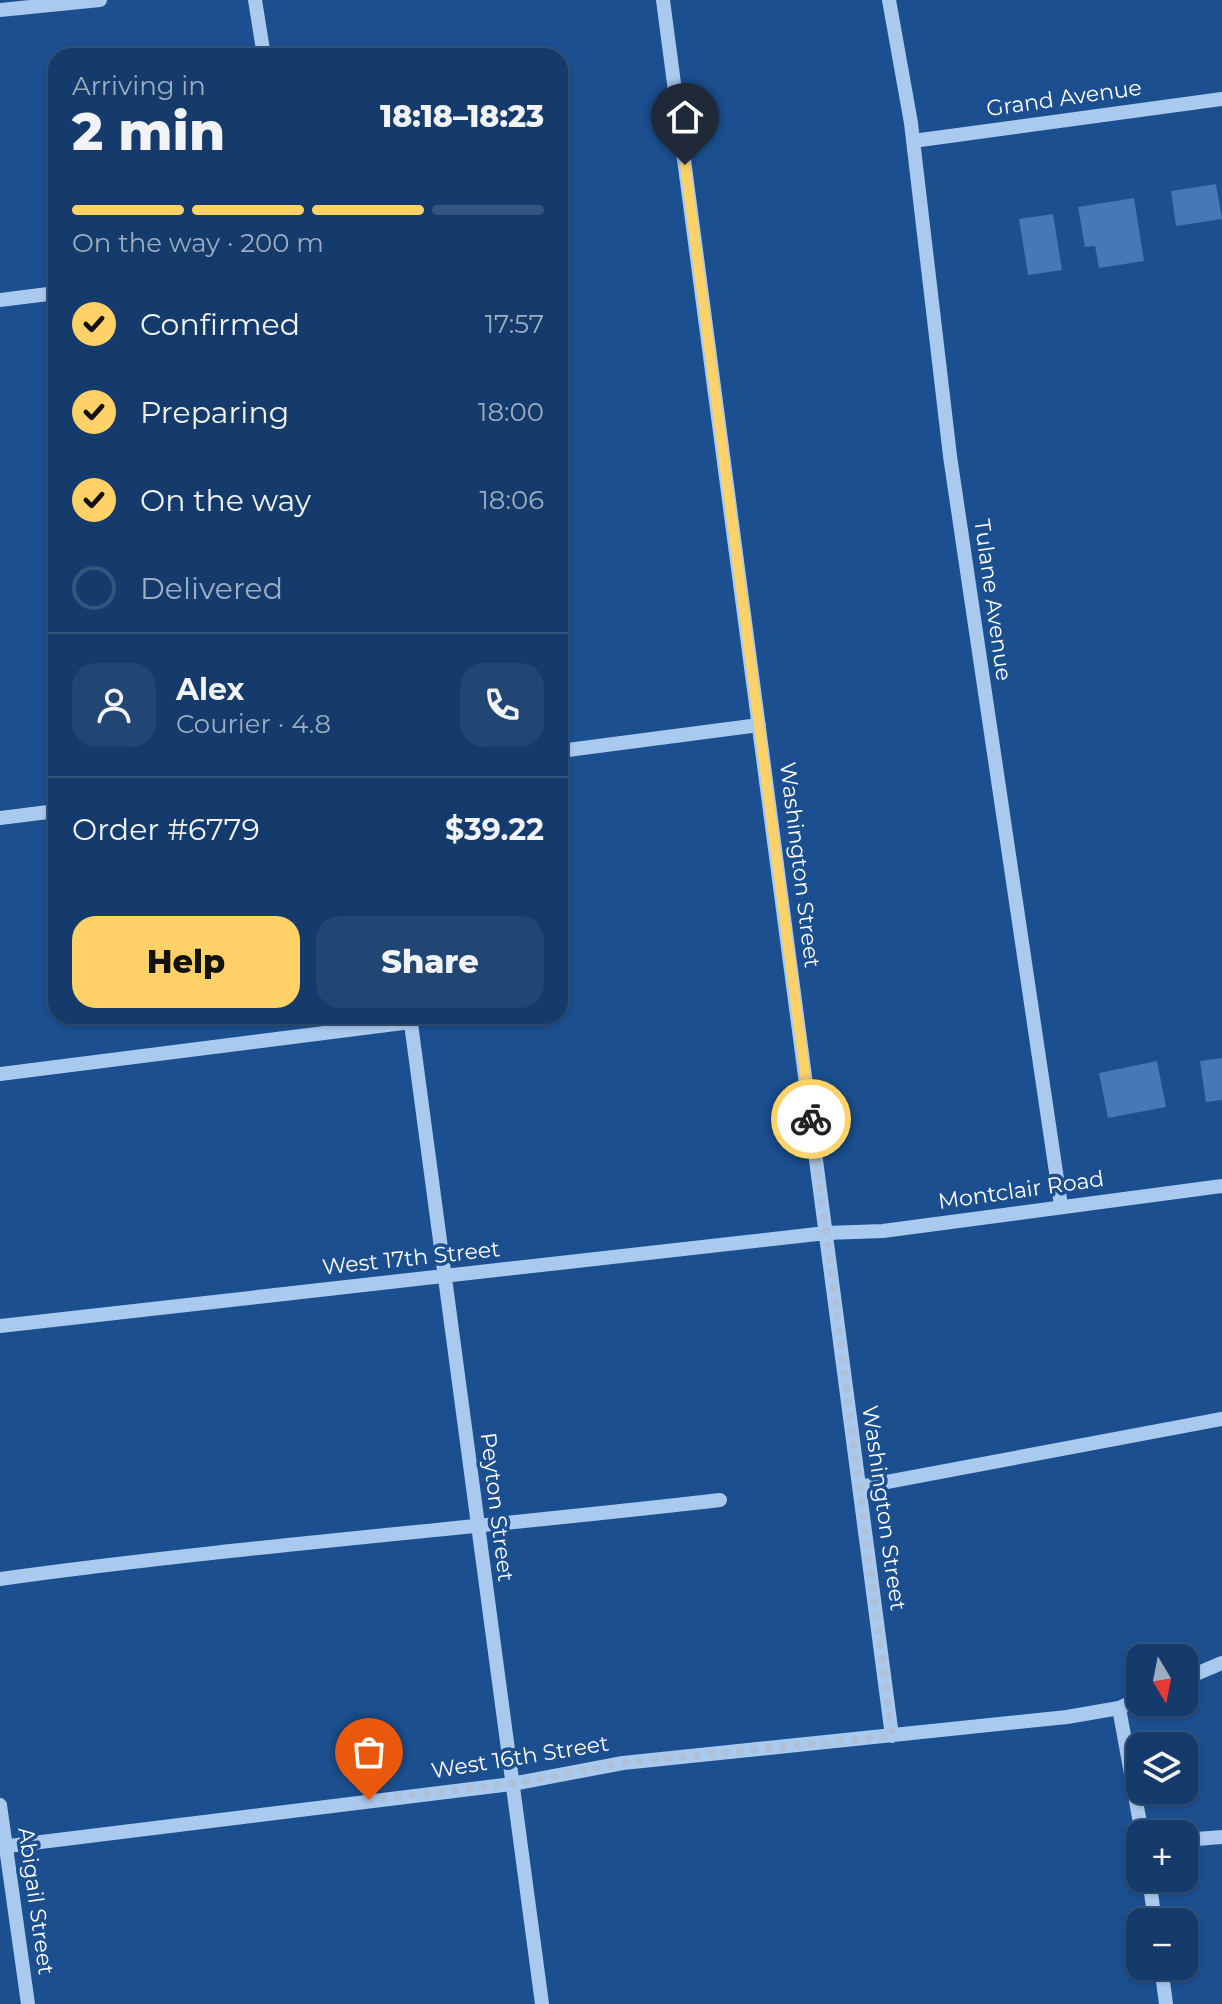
<!DOCTYPE html>
<meta charset="utf-8">
<style>
:root{--surface:#143b6b;--page:#214673;--text:#f1f3f6;--muted:#9dadc1;--line:#33557e;--accent:#ffd166}
body{margin:0;font-family:Montserrat,sans-serif;background:var(--page);color:var(--text);height:100vh;display:flex;flex-direction:column;font-size:30px;white-space:nowrap}
*{box-sizing:border-box;margin:0}
p{font-size:26px;color:var(--muted)}
.icon{flex:none;width:44px;height:44px;fill:none;stroke:currentColor;stroke-width:2;stroke-linecap:round;stroke-linejoin:round}
.map{position:relative;flex:1;overflow:hidden}
.drawer{position:absolute;left:48px;top:48px;width:520px;height:976px;display:flex;flex-direction:column;background:var(--surface);border-radius:24px;box-shadow:0 2px 6px #0004,0 0 0 2px var(--line)}
.drawer>*{flex:none}
.needle{width:52px;rotate:170deg}
.fabs{position:absolute;left:1126px;top:1644px;display:grid;gap:16px}
.fabs a{display:grid;place-items:center;width:72px;height:72px;border-radius:16px;background:var(--surface);box-shadow:0 2px 6px #0004,0 0 0 2px var(--line);font-size:40px}
.pin{position:absolute;display:grid;place-items:center;width:68px;height:68px;color:#fff;margin:-82px -34px;border-radius:50% 50% 50% 0;rotate:-45deg;box-shadow:0 0 8px #0007}
.pin .icon{rotate:45deg}
.courier{position:absolute;display:grid;place-items:center;width:80px;height:80px;margin:-40px;border:6px solid #ffd166;border-radius:50%;background:#fff;color:#222;box-shadow:0 2px 10px #0007}
.head em{font-style:normal;font-weight:800}
.head div{display:flex;flex-direction:column-reverse}
.head{display:flex;align-items:center;justify-content:space-between;height:136px;padding:0 24px}
h1{font-size:52px;font-weight:800;line-height:60px}
.bar{display:grid;grid-template-columns:repeat(4,1fr);gap:12px 8px;align-content:center;height:96px;padding:0 24px}
.bar i{height:10px;border-radius:6px;background:var(--line)}
.bar .active{background:var(--accent)}
.bar p{grid-column:span 4}
.line{display:flex;align-items:center;gap:20px;padding:0 24px;border-top:2px solid var(--line)}
.line div{flex:1}
.round{display:grid;place-items:center;flex:none;width:84px;height:84px;border-radius:24px;background:var(--page)}
ol{padding:0 24px;list-style:none}
li{display:flex;align-items:center;gap:24px;height:88px}
li p{margin-inline-start:auto}
li .icon{padding:8px;border-radius:50%;background:var(--accent);color:#111;stroke-width:4}
li:last-child{color:var(--muted)}
li i{width:44px;height:44px;border:4px solid var(--line);border-radius:50%}
.action{display:flex;gap:16px;margin-top:auto;padding:16px 24px}
.action a{flex:1;height:92px;border-radius:24px;background:var(--accent);color:#111;font-size:32px;font-weight:800;line-height:92px;text-align:center}
.action a+a{background:var(--page);color:var(--text)}
.map>svg:first-child{display:block}
.building{fill:#4478b7}
.lines{fill:none;stroke-linecap:round;stroke-linejoin:round}
.minor{stroke:#a9c9ee;stroke-width:14}
.done{stroke:#afc1d8;stroke-width:8;stroke-dasharray:0 14.4}
.route{stroke:#ffd166;stroke-width:10}
.labels{text-anchor:middle;dominant-baseline:central;stroke-width:7;stroke-linejoin:round;paint-order:stroke}
.street-label{font-size:22px;fill:#fff;stroke:#1b4f8f}
</style>
<div class="map">
<svg width="1222" height="2004" viewBox="0 0 1222 2004">
<rect width="100%" height="100%" fill="#1b4f8f"/>
<path class="building" d="M1216,184L1222,219L1176,226L1171,191Z
M1134,198L1144,261L1099,268L1095,246L1085,247L1078,207Z
M1053,214L1062,270L1028,275L1019,219Z
M1222,1058V1100L1206,1102L1200,1061Z
M1157,1061L1166,1107L1108,1118L1099,1073Z"/>
<g class="lines">
<path class="minor" d="M255,0L264,56
M663,0L892,1736
M889,0L911,123L950,456L1061,1206
M0,10L100,0
M913,141L1222,99
M0,300L56,293
M560,751L759,725
M0,818L56,811
M410,1016L542,2004
M0,1074L411,1022
M0,1326L826,1233L883,1231L1222,1186
M860,1487L1222,1419
M0,1579C239,1546 480,1528 720,1500
M1184,1679L1222,1663
M1119,1708L1142,1834
M0,1805L28,2004
M1184,1840L1222,1837
M0,1847L512,1784L623,1763L1067,1717L1119,1708L1140,1698
M1149,1878L1155,1922
M1161,1966L1166,2004"/>
</g>
<g class="lines">
<path class="done" d="M369,1800L512,1784L623,1763L892,1736L811,1119"/>
<path class="route" d="M685,165L811,1119"/>
</g>
<g class="labels">
<g class="street-label">
<text transform="translate(1064 98) rotate(-8)">Grand Avenue</text>
<text transform="translate(993 600) rotate(82)">Tulane Avenue</text>
<text transform="translate(800 865) rotate(83)">Washington Street</text>
<text transform="translate(1021 1190) rotate(-8)">Montclair Road</text>
<text transform="translate(411 1258) rotate(-6)">West 17th Street</text>
<text transform="translate(497 1507) rotate(83)">Peyton Street</text>
<text transform="translate(884 1508) rotate(82)">Washington Street</text>
<text transform="translate(520 1757) rotate(-9)">West 16th Street</text>
<text transform="translate(36 1901) rotate(82)">Abigail Street</text>
</g>
</g>
</svg>
<div class="fabs">
<a><svg class="needle" viewBox="-14 -14 28 28"><path d="M0-13l5 13h-10z" fill="#e53935"/><path d="M0 13l5-13h-10z" fill="#9dadc1"/></svg></a>
<a><svg class="icon" aria-label="layers" viewBox="0 0 24 24"><path d="M12 4l9 5-9 5-9-5zM3 14l9 5 9-5"/></svg></a>
<a>+</a>
<a>−</a>
</div>
<div class="pin" style="left:369px;top:1800px;background:#ea580c"><svg class="icon" aria-label="bag" viewBox="0 0 24 24"><path d="M5 8h14l-1 12H6zM9 8a3 3 0 0 1 6 0"/></svg></div>
<div class="pin" style="left:685px;top:165px;background:#1f2937"><svg class="icon" aria-label="home" viewBox="0 0 24 24"><path d="M3 11l9-7 9 7M6 9v11h12V9"/></svg></div>
<div class="courier" style="left:811px;top:1119px"><svg class="icon" aria-label="bike" viewBox="0 0 24 24"><circle cx="6" cy="16" r="4"/><circle cx="18" cy="16" r="4"/><path d="M6 16l4-8h5l3 8M10 8l3 8H6M13 5h3"/></svg></div>
<section class="drawer">
<div class="head"><div><h1>2 min</h1><p>Arriving in</p></div><em>18:18–18:23</em></div>
<div class="bar"><i class="active"></i><i class="active"></i><i class="active"></i><i></i><p>On the way · 200 m</p></div>
<ol>
<li><svg class="icon" aria-label="check" viewBox="0 0 24 24"><path d="M5 12l5 5 9-10"/></svg>Confirmed<p>17:57</p></li>
<li><svg class="icon" aria-label="check" viewBox="0 0 24 24"><path d="M5 12l5 5 9-10"/></svg>Preparing<p>18:00</p></li>
<li><svg class="icon" aria-label="check" viewBox="0 0 24 24"><path d="M5 12l5 5 9-10"/></svg>On the way<p>18:06</p></li>
<li><i></i>Delivered</li>
</ol>
<div class="line" style="height:144px"><a class="round"><svg class="icon" aria-label="person" viewBox="0 0 24 24"><circle cx="12" cy="8" r="4"/><path d="M4 21q1-7 8-7t8 7"/></svg></a><div><b>Alex</b><p>Courier · 4.8</p></div><a class="round"><svg class="icon" aria-label="phone" viewBox="0 0 24 24"><path d="M5 4h4l2 5-3 2q2 4 5 5l2-3 5 2v4C11 20 4 13 5 4z"/></svg></a></div>
<div class="line" style="height:104px"><div>Order #6779</div><b>$39.22</b></div>
<div class="action"><a>Help</a><a>Share</a></div>
</section>
</div>
